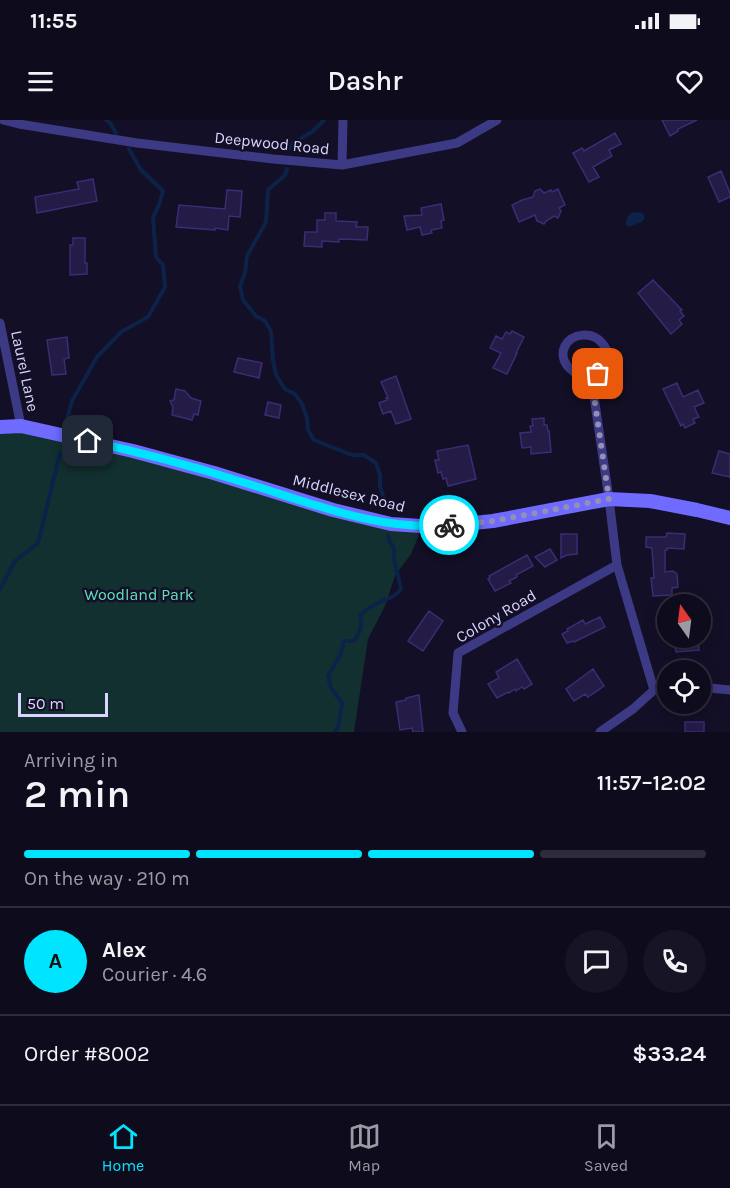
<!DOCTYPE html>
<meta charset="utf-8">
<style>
:root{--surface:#0e0b1c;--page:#171425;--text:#f1f3f6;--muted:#9b9ba3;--line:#2e2b3b;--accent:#00e5ff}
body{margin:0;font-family:Karla,sans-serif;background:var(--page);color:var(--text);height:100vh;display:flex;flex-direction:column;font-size:22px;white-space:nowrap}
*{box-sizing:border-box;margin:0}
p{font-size:20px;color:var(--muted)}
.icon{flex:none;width:33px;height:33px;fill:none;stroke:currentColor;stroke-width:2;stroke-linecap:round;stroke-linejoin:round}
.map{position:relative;height:612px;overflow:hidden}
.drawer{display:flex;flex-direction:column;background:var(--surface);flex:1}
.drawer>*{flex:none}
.needle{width:39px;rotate:346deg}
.buttons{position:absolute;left:657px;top:474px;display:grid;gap:12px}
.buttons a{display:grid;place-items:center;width:54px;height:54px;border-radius:50%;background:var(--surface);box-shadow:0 3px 15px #0003,0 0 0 2px var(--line);font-size:30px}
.scale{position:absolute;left:18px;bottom:15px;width:90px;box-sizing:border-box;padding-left:6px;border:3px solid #d9d4ff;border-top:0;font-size:16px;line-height:21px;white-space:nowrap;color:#d9d4ff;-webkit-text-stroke:4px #130f26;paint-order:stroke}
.pin{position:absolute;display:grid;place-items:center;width:51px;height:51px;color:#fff;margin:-26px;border-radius:12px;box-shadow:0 3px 9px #0006}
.courier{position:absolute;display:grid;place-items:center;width:60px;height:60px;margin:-30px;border:4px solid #00e5ff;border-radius:50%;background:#fff;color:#222;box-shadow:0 2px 8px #0007}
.overview em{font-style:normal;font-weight:600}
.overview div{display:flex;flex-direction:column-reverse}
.overview{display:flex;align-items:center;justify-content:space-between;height:102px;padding:0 24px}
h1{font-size:39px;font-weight:600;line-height:45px}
.bar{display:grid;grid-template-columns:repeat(4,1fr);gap:9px 6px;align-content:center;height:72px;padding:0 24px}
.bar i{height:8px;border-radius:4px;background:var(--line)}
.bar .active{background:var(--accent)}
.bar p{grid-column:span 4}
.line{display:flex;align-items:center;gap:15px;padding:0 24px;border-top:2px solid var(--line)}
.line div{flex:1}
.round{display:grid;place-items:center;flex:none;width:63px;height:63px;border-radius:32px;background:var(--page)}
.status{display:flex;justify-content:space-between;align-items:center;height:42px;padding:0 30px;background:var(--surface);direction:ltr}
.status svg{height:16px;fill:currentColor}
header{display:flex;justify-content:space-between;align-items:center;height:78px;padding:0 24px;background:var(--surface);font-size:27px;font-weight:600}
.menu{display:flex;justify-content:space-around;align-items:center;height:84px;border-top:2px solid var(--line);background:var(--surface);font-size:16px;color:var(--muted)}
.menu a{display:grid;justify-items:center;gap:3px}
.menu .active{color:var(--accent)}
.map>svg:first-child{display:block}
.green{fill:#12302f}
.water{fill:#0c2248}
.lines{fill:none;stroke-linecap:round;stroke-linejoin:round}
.stream{stroke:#0c2248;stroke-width:4}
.building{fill:#241b47;stroke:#3b2d73;stroke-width:1.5}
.street{stroke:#3d3a85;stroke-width:9}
.secondary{stroke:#6f6bff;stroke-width:14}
.done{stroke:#948fb3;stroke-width:6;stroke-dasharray:0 10.8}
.route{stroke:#00e5ff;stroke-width:8}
.labels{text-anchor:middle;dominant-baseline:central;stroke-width:5;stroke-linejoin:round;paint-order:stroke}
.street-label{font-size:16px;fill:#d9d4ff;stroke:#130f26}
.park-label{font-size:16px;fill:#5fe0c0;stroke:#130f26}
</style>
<div class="status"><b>11:55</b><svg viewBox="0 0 49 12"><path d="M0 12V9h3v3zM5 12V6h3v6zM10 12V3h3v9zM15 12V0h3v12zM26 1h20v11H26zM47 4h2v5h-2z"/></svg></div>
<header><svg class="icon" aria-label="menu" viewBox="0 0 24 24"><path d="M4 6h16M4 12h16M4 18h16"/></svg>Dashr<svg class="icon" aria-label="heart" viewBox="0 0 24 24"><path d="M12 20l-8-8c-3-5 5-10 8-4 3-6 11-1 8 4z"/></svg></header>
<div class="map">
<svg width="730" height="612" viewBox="0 0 730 612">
<rect width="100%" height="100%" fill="#130f26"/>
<path class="green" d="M20,312L140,330L416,405L419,415L411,434L395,456L385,486L368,519L354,612H0V313Z"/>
<path class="water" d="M634,92L643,93L645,98L642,102L629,107L626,105C625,100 629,93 634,92Z"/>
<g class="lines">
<path class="stream" d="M106,0L110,3L116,13
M289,29L293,23L312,12L324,0
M287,49L285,55L268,70L266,102L247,136L245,153L240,166L243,180L256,196L265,201L271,211L273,240L276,255L285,269L295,274L302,284L307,298L308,310L314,320L352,335H364L376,343L380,355V366L384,379L390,382L391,389
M66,303L72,281L97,237L121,212L148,197L165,167L163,145L156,137L153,97L159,85L163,71L141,50L129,29
M0,469L15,441L38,423L60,333
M334,612L338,608L342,583L331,568L328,556C335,542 341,539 344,521H354C360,512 363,506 360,495C366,490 371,486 378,483C387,478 395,478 401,469L394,438V429L389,420L388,415"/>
</g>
<path class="building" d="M662,0H697L678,9V11L670,16Z
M615,13L621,24L609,30L612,36L593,47L599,57L589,62L573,33L582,28L584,31Z
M721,51L730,73V77L719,82L708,57Z
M93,59L97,81L37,93L35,77L79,69L77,62Z
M540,69L544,73L551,70L552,72L558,69L565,85L559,88L561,91L558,98L554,96L546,101L544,104L537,101L535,95L519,102L512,85L522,80L533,77L535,71Z
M227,70L242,71L240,97L229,96L228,110L215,108V110L176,107L179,85L225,89Z
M441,84L444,100L441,101L442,108L431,110L432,113L422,115L420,107L407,110L404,96L422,95L421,88Z
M325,93H336V101L357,102L356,107H368L367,120L339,119V122L322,121V127L304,126L305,112H317V100H325Z
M73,118H85V143H87V154L70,155V125H73Z
M653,160L682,190L680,191L684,196L679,200L682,204L671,214L638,173Z
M512,211L524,217L516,233H517L507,254L493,248L501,233L490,228L496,216L502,219L506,212L510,214Z
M67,217L69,238L64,239L66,254L52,255L47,220Z
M238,238L262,243L259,258L234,252Z
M396,256L411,299L396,304L391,291L383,294L379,283L387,280L386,278H388L381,262Z
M677,263L683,277L698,270L704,283L694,287L699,297L693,299L695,303L685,308L683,304L681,306L663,269Z
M176,269L185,271L191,278L201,281L198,295L194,294L192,300L172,295L173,287L170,281L174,280Z
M268,282L281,285L279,298L265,295Z
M544,298V305H547L548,311H549L551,332L531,334V327L522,328L520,313L531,312L530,306H533L532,299Z
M468,325L476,359L448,366L446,358L443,359L441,352L438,353L435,340H439L437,331Z
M719,331L730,334V357L712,353Z
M667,413L685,414L684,429L667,428V430H665V452L673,451L677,454L678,467L672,468V475L653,476L651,458H654L652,428L646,427V417H666Z
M561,414H577V434L567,435L561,438Z
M550,429L557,440L545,447L535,437Z
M527,435L533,446L516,455L517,457L509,461L511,463L495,471L488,459L490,458L489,456Z
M429,491L443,501L423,531L408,521Z
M600,497L605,507L574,522L573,521L567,523L562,514L568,511L567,509L583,500L585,504Z
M673,518H698L699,530L676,532Z
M517,539L532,564L524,569L522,567L516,571L515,569L509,573L508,572L497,578L488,564L499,558L496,552Z
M593,549L604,566L588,577L585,574L574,581L566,569Z
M419,575L423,612H413L412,608L400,610L396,582L406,580V578Z
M685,602H704V612H685Z"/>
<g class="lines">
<path class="street" d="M3,0L19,4L137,23L273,39L342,45L457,23L497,0
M342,45L343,0
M0,203L21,306
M591,256C605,251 613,235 602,223C592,211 572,213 565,226C557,241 575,259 591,256L609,379L617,445L654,570
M700,567L730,570
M654,570L668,569
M462,612L453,593L458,533L617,445
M600,612L633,589L654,570"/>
<path class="secondary" d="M0,307L21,306L133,331L214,353L333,390L391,404L435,407L493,401L609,379L650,381L697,390L730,398"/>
</g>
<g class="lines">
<path class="done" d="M449,405L494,401L609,379L591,256L598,254"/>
<path class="route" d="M88,321C139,332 189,345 239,361C306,381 378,412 449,405"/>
</g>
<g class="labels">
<g class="street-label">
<text transform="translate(272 23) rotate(6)">Deepwood Road</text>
<text transform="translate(25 251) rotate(78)">Laurel Lane</text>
<text transform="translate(349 373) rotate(14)">Middlesex Road</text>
<text transform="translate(496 496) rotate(-30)">Colony Road</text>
</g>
<g class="park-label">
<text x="139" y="474">Woodland Park</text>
</g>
</g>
</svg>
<div class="buttons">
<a><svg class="needle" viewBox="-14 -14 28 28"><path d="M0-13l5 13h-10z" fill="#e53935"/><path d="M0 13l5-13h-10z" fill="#9b9ba3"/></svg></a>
<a><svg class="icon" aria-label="locate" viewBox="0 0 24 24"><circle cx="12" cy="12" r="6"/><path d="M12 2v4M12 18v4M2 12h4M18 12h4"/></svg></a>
</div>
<div class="scale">50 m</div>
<div class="pin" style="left:598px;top:254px;background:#ea580c"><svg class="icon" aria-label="bag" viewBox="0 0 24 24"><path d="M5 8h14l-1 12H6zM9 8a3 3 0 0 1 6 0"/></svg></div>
<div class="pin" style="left:88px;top:321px;background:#1f2937"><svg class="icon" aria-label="home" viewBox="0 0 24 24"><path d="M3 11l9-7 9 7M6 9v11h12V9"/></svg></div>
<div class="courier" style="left:449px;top:405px"><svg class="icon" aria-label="bike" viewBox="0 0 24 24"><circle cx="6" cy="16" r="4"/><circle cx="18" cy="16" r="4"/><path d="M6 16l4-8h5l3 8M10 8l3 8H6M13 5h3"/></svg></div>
</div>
<section class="drawer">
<div class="overview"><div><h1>2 min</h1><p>Arriving in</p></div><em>11:57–12:02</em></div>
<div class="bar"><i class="active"></i><i class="active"></i><i class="active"></i><i></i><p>On the way · 210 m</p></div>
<div class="line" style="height:108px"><b class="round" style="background:var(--accent);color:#111">A</b><div><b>Alex</b><p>Courier · 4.6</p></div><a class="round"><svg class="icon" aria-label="chat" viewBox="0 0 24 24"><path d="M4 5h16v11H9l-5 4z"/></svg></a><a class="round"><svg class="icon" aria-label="phone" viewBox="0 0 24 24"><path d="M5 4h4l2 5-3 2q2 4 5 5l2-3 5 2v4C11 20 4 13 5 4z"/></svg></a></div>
<div class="line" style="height:78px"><div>Order #8002</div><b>$33.24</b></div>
</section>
<nav class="menu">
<a class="active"><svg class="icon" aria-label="home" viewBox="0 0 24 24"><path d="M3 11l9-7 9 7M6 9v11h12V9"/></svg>Home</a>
<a><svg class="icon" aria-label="map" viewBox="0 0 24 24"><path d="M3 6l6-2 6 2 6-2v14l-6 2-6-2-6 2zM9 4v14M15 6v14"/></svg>Map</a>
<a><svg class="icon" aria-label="saved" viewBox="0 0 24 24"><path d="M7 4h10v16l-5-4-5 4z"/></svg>Saved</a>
</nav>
